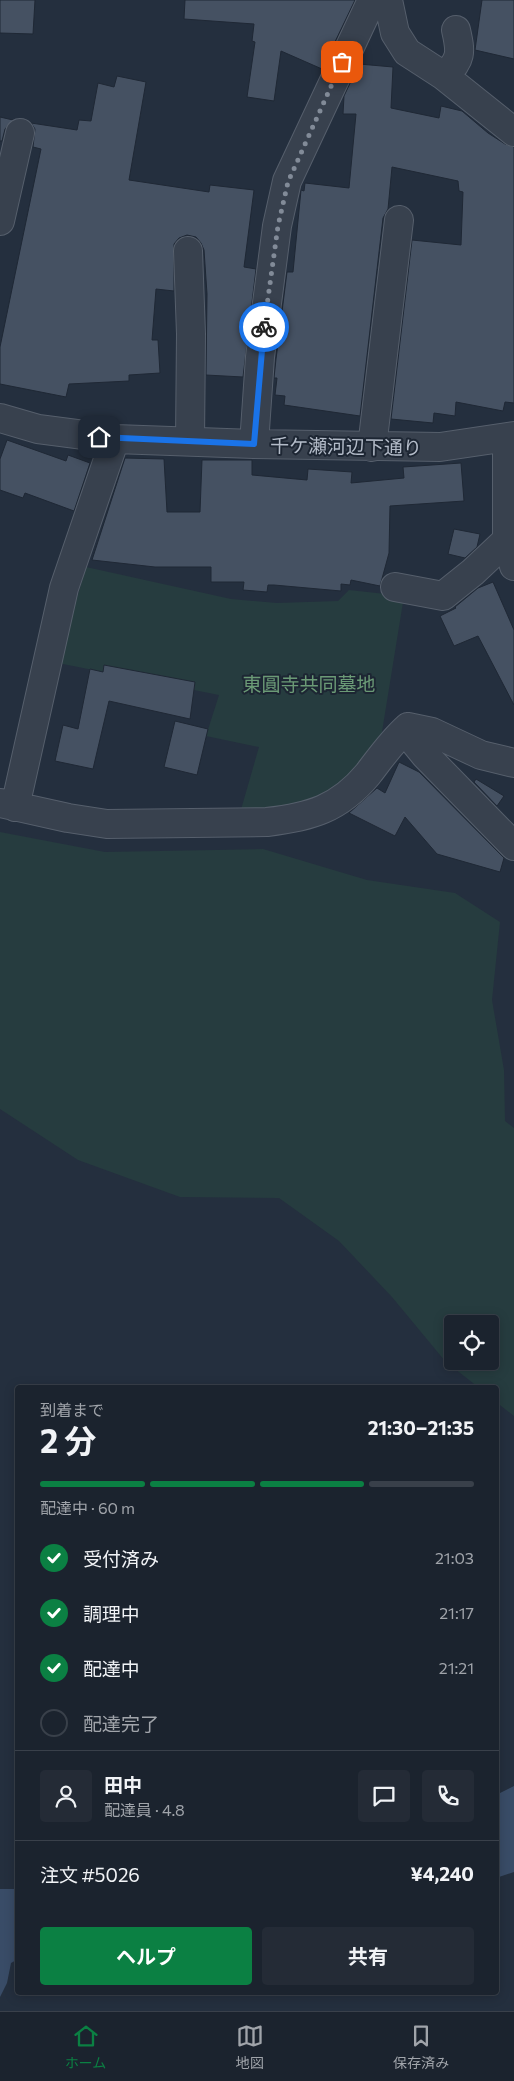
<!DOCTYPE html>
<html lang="ja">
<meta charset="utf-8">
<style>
:root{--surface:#1b232e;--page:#242b36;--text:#f1f3f6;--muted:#a0a4aa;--line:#39404a;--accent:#0b8043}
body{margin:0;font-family:Commissioner,"Noto Sans JP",sans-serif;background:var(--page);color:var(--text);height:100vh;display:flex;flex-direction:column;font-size:19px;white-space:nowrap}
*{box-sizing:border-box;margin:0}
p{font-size:16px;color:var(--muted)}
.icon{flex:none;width:28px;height:28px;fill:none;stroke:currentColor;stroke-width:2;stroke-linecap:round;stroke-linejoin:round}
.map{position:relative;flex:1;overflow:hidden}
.sheet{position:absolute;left:15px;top:1385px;width:484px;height:610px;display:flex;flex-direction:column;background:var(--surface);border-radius:5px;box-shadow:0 2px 12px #0003,0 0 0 1px var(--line)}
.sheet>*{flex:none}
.fabs{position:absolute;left:444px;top:1315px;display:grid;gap:10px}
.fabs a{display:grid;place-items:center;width:55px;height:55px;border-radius:5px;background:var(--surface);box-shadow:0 2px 12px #0003,0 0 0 1px var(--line);font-size:25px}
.pin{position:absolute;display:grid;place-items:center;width:42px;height:42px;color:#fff;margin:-21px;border-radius:10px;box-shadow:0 2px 8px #0006}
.courier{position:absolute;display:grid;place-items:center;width:50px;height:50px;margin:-25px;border:4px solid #1a73e8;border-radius:50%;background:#fff;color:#222;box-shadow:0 1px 6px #0007}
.summary em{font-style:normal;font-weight:700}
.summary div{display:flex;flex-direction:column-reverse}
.summary{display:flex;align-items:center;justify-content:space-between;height:85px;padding:0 25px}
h1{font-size:32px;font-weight:700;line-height:38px}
.bar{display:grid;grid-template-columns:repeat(4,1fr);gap:8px 5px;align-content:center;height:60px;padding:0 25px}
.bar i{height:6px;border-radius:4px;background:var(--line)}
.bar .current{background:var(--accent)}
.bar p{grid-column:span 4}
.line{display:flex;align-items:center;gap:12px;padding:0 25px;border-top:1px solid var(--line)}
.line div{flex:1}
.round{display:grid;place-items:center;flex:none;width:52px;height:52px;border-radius:5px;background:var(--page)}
ol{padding:0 25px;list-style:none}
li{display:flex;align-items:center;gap:15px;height:55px}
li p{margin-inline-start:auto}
li .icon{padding:5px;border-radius:50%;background:var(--accent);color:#fff;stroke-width:4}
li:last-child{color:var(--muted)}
li i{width:28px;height:28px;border:2px solid var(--line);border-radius:50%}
.action{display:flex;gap:10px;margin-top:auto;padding:10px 25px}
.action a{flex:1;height:58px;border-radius:5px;background:var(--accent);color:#fff;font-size:20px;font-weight:700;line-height:58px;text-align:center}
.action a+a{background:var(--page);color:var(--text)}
.dock{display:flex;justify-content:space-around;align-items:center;height:70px;border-top:1px solid var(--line);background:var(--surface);font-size:14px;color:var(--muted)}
.dock a{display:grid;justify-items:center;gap:2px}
.dock .current{color:var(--accent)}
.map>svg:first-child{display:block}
.green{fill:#263c3f;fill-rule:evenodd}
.water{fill:#394c67}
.building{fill:#455162;stroke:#1f2835}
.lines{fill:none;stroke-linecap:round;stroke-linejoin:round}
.minor-casing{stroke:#565f6c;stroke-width:30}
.minor{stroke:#38414e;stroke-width:28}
.done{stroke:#828b98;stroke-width:5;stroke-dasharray:0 9}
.route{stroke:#1a73e8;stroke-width:6}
.labels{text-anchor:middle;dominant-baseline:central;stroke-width:4;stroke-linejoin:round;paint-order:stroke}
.street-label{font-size:19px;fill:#b4bcc9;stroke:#1d2633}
.park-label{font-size:19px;fill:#6b9a76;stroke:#1d2633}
</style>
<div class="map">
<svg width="514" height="2011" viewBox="0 0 514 2011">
<rect width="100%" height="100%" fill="#242f3e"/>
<path class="green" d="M86,567L231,599L277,603L338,601L349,590L404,596L381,738L336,793L310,807L240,813L259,747L206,736L219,695L58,663Z
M0,832L105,852L263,849L367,880L455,893L500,922L492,1000L504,1070L505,1121L514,1128V1416L496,1402V1388L478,1387L445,1361L392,1297L339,1241L279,1198L180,1197L78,1160L0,1109ZM452,1324H490V1361H452Z"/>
<path class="water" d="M514,1786V1872L496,1878V1795Z
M0,1889H17L18,1959L11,1963L7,1983L0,1997Z"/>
<path class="building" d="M0,0H35L33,34L0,33Z
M185,0H355L322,69L281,51L274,101L247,97L255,42L252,41L254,24L184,19Z
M482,0H514V59L475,50Z
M359,64L393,67L391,108L439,118L441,106L462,111L488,133L505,144L514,147V403L505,402L503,411L456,402L455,416L434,413L433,423L391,419L412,240L461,245L463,192L459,191L458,181L392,167L388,209L383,218L360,416L284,405L285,396L275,395L277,378H274L276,359L287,272H293L301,190L304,191L305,183L349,188L356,114H343L344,96Z
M117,76L146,82L129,180L209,192L210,185L254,190L244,267L256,269L243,377L206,375L207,294L204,250L201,243L196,237L187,235L179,238L174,244V291L156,289L152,340H158L160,373L129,375V381L69,384L66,397L0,384V347L41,149L33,147L35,129L31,123L77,130L79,120L91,121L98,83L114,87Z
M0,117L13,120L5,129L2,141H0Z
M7,440L66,461L68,455L90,463L74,511L25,493L23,498L0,490V459Z
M125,458L164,459L167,512H200L202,460H252V475L307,480L308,469L352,472L351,483L404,478L403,467L461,463L464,501L390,506L389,553L380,586L351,580L350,585L341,584V591L274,585H268L267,592L243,590L244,582H211V567H155L92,560Z
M454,529L480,534L477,547L465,558L448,554Z
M493,582L514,630V705L478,636L454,646L440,616L456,608L455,607L478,588Z
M104,665L195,682L190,719L109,701L93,769L55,761L63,725L78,729L90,669L103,672Z
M175,721L208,729L197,775L164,767Z
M399,762L419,772L504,858L500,872L437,854L405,817L395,836L349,813L377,788L385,793Z
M476,779L504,796L497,806L474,782Z"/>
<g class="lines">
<defs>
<path id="minor" d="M388,0L395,33L407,52L444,76L514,132
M444,76C462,60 461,52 456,30
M0,221L20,133
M188,251L191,334L190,441
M0,418L38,429L115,439L254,444L440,447L514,436
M507,439V540L514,566
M254,444L260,357L277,226L287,181L372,0
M372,447L399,220
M395,587L443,596L473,572L507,540
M408,727L416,744L425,755L514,846
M408,727L432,732L481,755L514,763
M0,803L68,818L107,824L267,822C310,817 339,809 368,774C381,757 392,741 408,727
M15,807L64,588L115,439"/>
</defs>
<use href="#minor" class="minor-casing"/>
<use href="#minor" class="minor"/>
</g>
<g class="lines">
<path class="done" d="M264,327L278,226L288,182L342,62"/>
<path class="route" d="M99,437L254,444L264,327"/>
</g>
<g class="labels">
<g class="street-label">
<text transform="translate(346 446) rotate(1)">千ケ瀬河辺下通り</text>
</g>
<g class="park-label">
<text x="309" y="683">東圓寺共同墓地</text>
</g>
</g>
</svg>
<div class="fabs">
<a><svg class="icon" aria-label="locate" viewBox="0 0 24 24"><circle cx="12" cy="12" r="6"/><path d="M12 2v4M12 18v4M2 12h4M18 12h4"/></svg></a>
</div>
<div class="pin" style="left:342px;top:62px;background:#ea580c"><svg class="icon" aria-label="bag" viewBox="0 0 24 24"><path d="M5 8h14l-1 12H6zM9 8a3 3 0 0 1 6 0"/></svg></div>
<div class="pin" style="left:99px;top:437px;background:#1f2937"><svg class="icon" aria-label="home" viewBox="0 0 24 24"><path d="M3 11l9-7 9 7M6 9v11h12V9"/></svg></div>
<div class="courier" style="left:264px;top:327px"><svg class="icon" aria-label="bike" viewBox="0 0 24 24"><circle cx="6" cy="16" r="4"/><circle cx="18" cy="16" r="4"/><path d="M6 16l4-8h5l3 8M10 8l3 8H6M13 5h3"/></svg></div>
<section class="sheet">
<div class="summary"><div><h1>2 分</h1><p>到着まで</p></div><em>21:30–21:35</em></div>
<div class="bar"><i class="current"></i><i class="current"></i><i class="current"></i><i></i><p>配達中 · 60 m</p></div>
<ol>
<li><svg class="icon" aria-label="check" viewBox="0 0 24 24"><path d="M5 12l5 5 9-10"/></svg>受付済み<p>21:03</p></li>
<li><svg class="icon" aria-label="check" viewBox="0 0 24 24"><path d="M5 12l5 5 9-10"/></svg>調理中<p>21:17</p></li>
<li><svg class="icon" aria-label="check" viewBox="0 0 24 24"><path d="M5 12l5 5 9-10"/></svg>配達中<p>21:21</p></li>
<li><i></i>配達完了</li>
</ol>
<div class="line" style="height:90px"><a class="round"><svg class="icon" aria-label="person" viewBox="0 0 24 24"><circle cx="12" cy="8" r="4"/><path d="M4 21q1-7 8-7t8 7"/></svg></a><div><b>田中</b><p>配達員 · 4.8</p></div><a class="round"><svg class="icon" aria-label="chat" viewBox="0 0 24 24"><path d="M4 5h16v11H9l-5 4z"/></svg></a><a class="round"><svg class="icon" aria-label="phone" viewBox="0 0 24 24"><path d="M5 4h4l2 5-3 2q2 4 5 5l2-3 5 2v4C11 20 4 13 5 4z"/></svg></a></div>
<div class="line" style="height:65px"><div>注文 #5026</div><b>¥4,240</b></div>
<div class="action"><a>ヘルプ</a><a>共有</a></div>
</section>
</div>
<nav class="dock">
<a class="current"><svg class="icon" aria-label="home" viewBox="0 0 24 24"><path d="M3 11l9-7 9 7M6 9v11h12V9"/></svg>ホーム</a>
<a><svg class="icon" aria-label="map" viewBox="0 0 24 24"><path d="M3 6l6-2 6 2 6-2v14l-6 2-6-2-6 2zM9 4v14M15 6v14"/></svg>地図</a>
<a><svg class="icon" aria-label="saved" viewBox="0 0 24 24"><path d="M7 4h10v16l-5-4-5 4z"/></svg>保存済み</a>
</nav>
